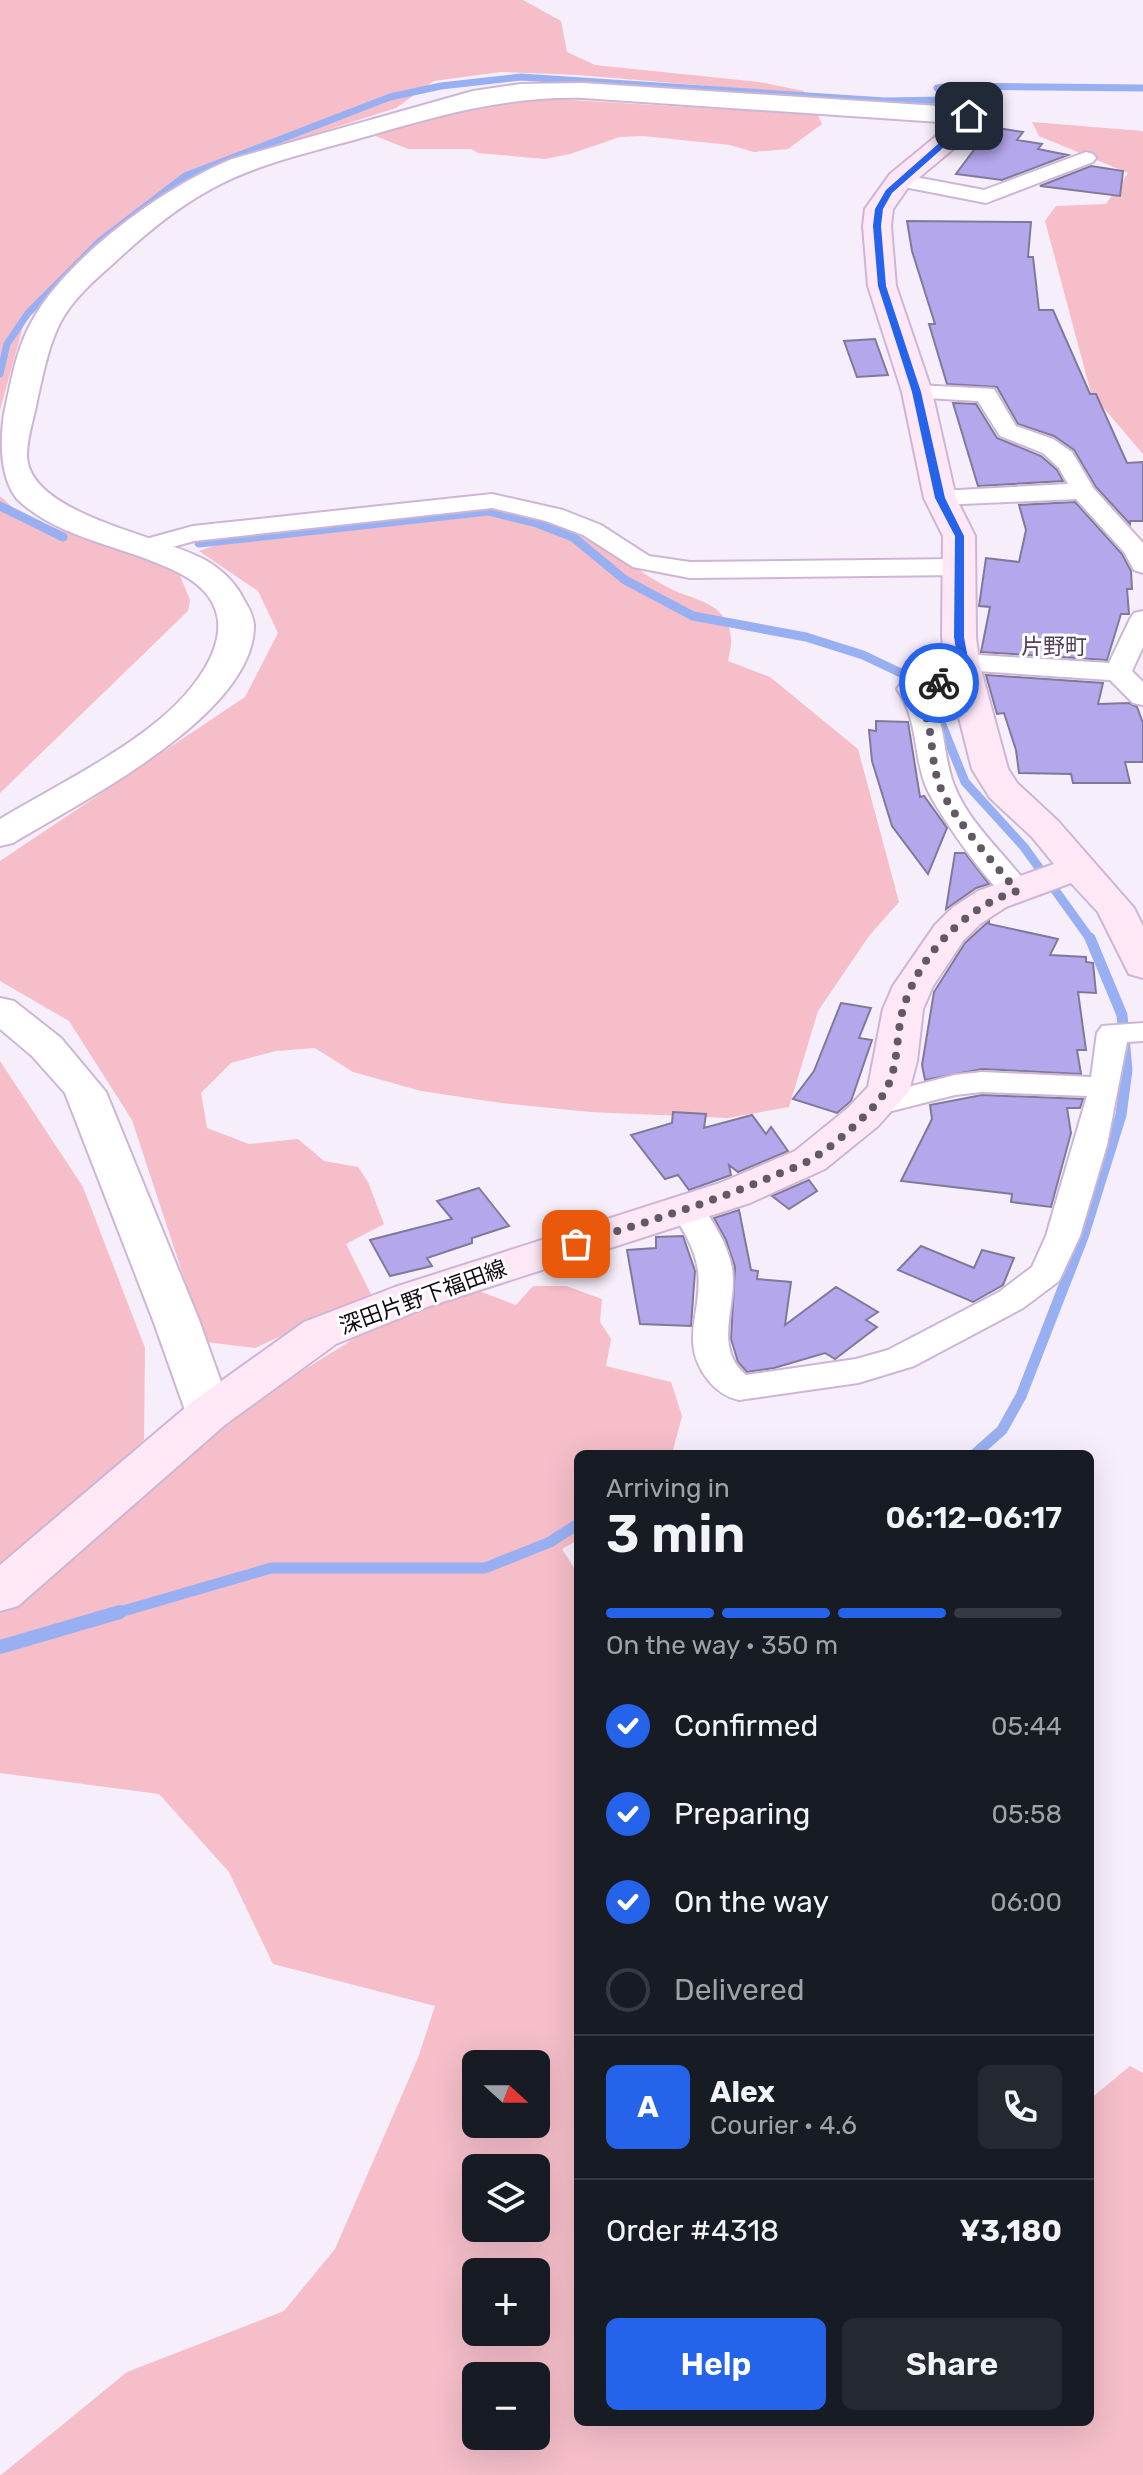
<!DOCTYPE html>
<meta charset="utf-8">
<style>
:root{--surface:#171b24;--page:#242831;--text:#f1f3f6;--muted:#9ea1a6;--line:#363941;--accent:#2563eb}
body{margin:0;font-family:Rubik,"Noto Sans JP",sans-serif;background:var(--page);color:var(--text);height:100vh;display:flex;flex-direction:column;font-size:30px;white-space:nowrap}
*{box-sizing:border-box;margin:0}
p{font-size:26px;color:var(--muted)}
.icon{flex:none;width:44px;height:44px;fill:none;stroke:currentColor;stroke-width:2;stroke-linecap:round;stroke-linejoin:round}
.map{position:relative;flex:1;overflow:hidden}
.details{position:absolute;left:574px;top:1450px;width:520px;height:976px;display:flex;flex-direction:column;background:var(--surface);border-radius:12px;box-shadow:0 8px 32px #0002}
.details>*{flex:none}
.needle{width:52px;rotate:111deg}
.buttons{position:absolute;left:462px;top:2050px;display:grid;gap:16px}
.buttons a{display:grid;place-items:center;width:88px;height:88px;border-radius:12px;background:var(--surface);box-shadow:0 8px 32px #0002;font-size:40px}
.pin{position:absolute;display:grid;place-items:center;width:68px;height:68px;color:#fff;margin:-34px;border-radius:16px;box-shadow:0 4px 12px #0006}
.courier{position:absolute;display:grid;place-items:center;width:80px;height:80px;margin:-40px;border:6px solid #2563eb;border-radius:50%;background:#fff;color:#222;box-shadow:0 2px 10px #0007}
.overview em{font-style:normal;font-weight:600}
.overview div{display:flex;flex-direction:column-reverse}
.overview{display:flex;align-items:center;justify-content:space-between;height:136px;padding:0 32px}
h1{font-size:52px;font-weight:600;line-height:60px}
.bar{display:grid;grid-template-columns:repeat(4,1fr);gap:12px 8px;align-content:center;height:96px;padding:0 32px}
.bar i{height:10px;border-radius:6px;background:var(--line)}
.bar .active{background:var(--accent)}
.bar p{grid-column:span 4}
.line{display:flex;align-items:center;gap:20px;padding:0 32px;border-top:2px solid var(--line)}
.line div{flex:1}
.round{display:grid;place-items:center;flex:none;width:84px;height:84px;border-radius:12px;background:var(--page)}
ol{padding:0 32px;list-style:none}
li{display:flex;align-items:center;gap:24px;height:88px}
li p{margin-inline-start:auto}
li .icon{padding:8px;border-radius:50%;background:var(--accent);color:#fff;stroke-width:4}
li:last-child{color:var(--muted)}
li i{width:44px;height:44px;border:4px solid var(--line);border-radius:50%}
.primary-button{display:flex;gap:16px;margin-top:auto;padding:16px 32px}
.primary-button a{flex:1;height:92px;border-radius:12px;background:var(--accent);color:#fff;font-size:32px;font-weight:600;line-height:92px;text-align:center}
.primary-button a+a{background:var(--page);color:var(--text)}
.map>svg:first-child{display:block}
.green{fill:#f5bec9;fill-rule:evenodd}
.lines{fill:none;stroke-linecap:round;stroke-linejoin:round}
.stream-far3{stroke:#98b0f2;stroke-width:7}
.stream-far2{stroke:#98b0f2;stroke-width:9}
.stream-far1{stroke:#98b0f2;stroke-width:11}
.stream{stroke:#98b0f2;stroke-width:14}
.building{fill:#b5a7ec;stroke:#807a9a;stroke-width:2}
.minor-casing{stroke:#cdb6d5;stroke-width:4}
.tertiary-casing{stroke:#cdb6d5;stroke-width:4}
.secondary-casing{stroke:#cdb6d5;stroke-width:4}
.minor{fill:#fff;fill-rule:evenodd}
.tertiary{fill:#fff;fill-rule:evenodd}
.secondary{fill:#fee8f6;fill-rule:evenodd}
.route{fill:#2563eb}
.done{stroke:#625964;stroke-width:8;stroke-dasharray:0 14.4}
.labels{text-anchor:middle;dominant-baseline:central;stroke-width:6;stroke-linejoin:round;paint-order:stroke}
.far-quarter-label{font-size:22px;fill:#533f59;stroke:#fff}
.street-label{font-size:22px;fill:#110913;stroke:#fff}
</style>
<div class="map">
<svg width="1143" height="2475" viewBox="0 0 1143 2475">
<rect width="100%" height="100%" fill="#f7eefb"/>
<path class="green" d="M0,0H523L561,21L567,52L595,65L759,82L804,91V94L578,75L501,72L434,81L396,108L208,168L155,202L70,276L24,323L0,410Z
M555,99L818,115L822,124L788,149L754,152L730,145L643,136L620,137L570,154L545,159L478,153L471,149H408L373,135L484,106Z
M1032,122L1143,131V454L1091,393L1045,221L1056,206L1106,204L1128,173L1039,136Z
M0,496L23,517L178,571L190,600L188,611L0,793Z
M464,510C504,510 541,515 578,532C611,548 640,574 673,590C688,597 711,601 722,615C734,631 732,643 728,661L770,677L858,749L899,902L869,936L818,1011L789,1107L728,1118L590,1112L501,1103L421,1091L353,1072L315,1048L276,1051L231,1063L201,1093L207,1128L249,1144L298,1139L324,1161L358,1167L368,1182L384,1224L346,1244L371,1294L255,1348L205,1342L132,1120L69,1021L0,981V861L245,697L278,633L258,591L199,551L227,541L367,526Z
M0,1061L83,1187L145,1348L144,1440L0,1569Z
M533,1286H566L602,1299L600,1322L611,1339L606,1366L671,1382L682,1416L672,1454H578V1540L562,1549L578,1574V2422H1090V2099L1130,2066L1143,2073V2475H1L127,2372L284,2311L335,2249L418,2058L435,2006L273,1964L229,1872L159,1794L0,1773V1610L265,1394L384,1320L476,1290L516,1305ZM476,2064H536V2124H476ZM476,2168H536V2228H476ZM476,2272H536V2332H476ZM476,2376H536V2436H476Z"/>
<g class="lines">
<path class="stream-far3" d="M0,374L7,344L28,313L100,241L185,176L390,97L441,86L521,77L885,101L942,100L945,95L937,88L951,86L1143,88"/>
<path class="stream-far2" d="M0,506L63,537
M199,543L488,511L537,523L573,537L625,580L693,616L806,637L863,655L903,674L936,698L942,725L965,782L1024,847L1091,940"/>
<path class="stream-far1" d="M975,1454L1002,1430L1021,1396L1083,1237L1121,1115L1127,1070L1122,1015L1090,938
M113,1614L271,1568H485L550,1542L578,1524"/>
<path class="stream" d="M0,1647L120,1612"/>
</g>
<path class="building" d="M991,127L1023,132L1017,140L1042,144L1038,149L1068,155L1002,180L956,174Z
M1091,166L1123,171L1120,196L1040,186Z
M907,221L1031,222L1028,257H1033L1039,310H1053L1090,394H1096L1127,463L1143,462V521H1130V524L1096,487L1074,450L1054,436L1018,424L997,387L947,384L929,324H935L912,251Z
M875,339L888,375L857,377L844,341Z
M953,403L976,404L997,438L1041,456L1057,470L1063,481L978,486Z
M1075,502L1122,554L1131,571L1132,589H1127L1129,614H1121L1107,660L981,652L990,607L979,606L986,558L1019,562L1026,530L1019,505Z
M986,675L1103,683L1098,704L1129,703L1137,707L1143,723V762H1125L1130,783H1073L1071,774L1019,773L1016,750L1004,713L997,714Z
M876,721L908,722L920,797L924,796L947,828L928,874L892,826L872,761L869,730L876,731Z
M955,853H965L989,884L976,888L946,909Z
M989,921V924L1058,939L1050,955L1086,957V962L1093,963L1096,993L1078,992L1086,1050H1077L1081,1074L982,1069L925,1080L922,1065L934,992L965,943Z
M841,1003L871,1008L859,1038L872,1040L851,1101L837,1113L793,1099L814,1071Z
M982,1095L1083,1099L1080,1108H1067L1071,1133L1051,1207L1011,1202L1012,1194L901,1181L932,1119L930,1105Z
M673,1112L706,1114L704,1128L752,1115L766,1134L771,1127L788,1151L738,1172L729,1165L731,1175L689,1190L678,1175L665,1179L631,1135L672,1123Z
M809,1180L817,1191L789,1209L772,1196Z
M479,1188L509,1226L472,1238V1243L427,1258L432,1266L390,1276L370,1240L452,1219L437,1201Z
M739,1210L751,1270L758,1271L757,1279L791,1282L785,1325L836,1287L878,1312L866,1320L877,1327L835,1359L825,1353L774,1368L747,1372L738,1362L731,1339L735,1267L726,1240L714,1218Z
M683,1236L695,1271L691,1326L640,1324L627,1250L656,1248V1237Z
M921,1246L974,1268L982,1250L1014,1258L1003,1285L973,1302L898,1270Z"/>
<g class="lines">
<defs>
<path id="minor" d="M1086,152L1093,154L1096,158L1093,162L986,203L899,186L889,180L899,174L984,190Z
M917,385L994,389L1016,426L1053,439L1072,452L1094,489L1143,543V573L1134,570L1124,552L1076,499L940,505L931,503L928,498L931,493L940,491L1068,484L1059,468L1043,453L1000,436L978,401L909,397L905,392L909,387Z
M492,494L563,510L601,525L649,556L690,562L959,559L968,562L972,567L968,572L959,575L690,578L633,567L583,535L546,521L492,508L194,541L144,555L135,552L131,547L135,542L193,526Z
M1143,611V647L1132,671L1143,682V705L1133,703L1110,680L962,670L953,668L949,662L953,656L962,654L1109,663L1130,619L1134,613Z
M967,673L977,675L981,681L977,687L928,695C947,722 942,755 954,785C970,826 1007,855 1032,891L1027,897C1021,899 1016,901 1009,898C991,890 932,805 925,784C913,751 918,719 897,689L901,683Z
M1143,1023V1041L1127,1042L1107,1145L1080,1236L1059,1281L1023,1308L914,1366L858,1383L739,1400C726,1397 717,1391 708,1380C678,1342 703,1312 698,1271C695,1247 682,1228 669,1208L674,1200L686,1197L698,1200C713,1221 727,1243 732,1268C738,1306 712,1347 746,1375L856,1359L888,1350L999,1292L1032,1267L1046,1236L1087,1096L982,1092L955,1095L876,1115L865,1112L860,1105L865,1098L955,1075L982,1072L1091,1077L1097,1033L1102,1026Z"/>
<path id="tertiary" d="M583,83L969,108L978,111L982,116L978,121L969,124L583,98C507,96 440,115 368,136C316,151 261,162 213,188C177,207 145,234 115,262C95,280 73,298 60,323C48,347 43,374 37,401C34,418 27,437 27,455C27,515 165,536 207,561C223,571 236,583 244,600C249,608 253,615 254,625C255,715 80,802 13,843L0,846V819C52,788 113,758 159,720C205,682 254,613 181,574C129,546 61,541 17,499C0,477 0,442 4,414C11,382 16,349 32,321C68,256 164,187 232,159L473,91L521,84Z
M0,998L14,1001L61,1038L106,1092L199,1320L232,1413L226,1424L209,1429L192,1424L186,1413L153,1320L65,1093L32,1056L0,1029Z"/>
<path id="secondary" d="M969,108L978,111L982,116L958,145L909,186L893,209L891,226L896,286L932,392L956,498L975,536L976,637L979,662L1008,769L1017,783L1058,821L1134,908L1143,926V978L1129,974L1098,912L1071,883L1006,907L980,924L963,941L933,986L923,1009L917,1061L909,1091L878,1126L825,1169L750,1203L427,1307L336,1344L226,1424L18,1606L0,1611V1565L192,1402L304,1322L395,1287L720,1183L795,1151L848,1108L868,1087L883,1009L893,986L935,925L952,908L978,891L1054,864L1032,837L990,798L972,769L945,662L942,637L943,536L924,498L902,392L868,286L863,226L865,209L890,174L940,133L960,111Z"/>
</defs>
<use href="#minor" class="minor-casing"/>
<use href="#tertiary" class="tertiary-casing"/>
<use href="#secondary" class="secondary-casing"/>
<use href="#minor" class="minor"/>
<use href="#tertiary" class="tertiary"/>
<use href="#secondary" class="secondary"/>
</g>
<path class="route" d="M966,114L973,116L952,140L892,193L883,209L881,226L886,286L921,392L945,498L964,536V637L972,681L939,687L934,683L936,681L961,679L954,637L955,536L935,498L912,392L878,286L873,226L875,209L886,190L946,137Z"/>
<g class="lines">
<path class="done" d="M576,1244C642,1223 708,1204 771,1177C784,1171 798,1167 810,1160C833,1147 857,1124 875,1105C901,1078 894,1042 903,1009C919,955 965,907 1017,891C994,863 951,817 939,784C927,749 938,723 911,689L939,683"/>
</g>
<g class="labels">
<g class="far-quarter-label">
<text x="1054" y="646">片野町</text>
</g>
<g class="street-label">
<text transform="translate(423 1297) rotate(-20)">深田片野下福田線</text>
</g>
</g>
</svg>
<div class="buttons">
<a><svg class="needle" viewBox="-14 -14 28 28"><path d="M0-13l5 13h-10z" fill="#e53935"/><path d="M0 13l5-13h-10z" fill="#9ea1a6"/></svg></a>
<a><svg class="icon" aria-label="layers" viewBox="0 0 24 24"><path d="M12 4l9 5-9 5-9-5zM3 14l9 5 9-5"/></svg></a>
<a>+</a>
<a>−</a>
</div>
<div class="pin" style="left:576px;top:1244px;background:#ea580c"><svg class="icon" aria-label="bag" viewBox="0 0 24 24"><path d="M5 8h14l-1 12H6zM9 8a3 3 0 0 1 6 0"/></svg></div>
<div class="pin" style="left:969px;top:116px;background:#1f2937"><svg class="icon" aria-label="home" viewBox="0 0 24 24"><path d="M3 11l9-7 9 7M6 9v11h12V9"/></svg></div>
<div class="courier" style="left:939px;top:683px"><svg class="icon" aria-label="bike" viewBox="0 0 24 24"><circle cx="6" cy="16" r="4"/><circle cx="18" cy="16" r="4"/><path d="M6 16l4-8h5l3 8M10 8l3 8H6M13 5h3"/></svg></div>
<section class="details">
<div class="overview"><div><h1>3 min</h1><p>Arriving in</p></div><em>06:12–06:17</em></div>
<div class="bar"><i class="active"></i><i class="active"></i><i class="active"></i><i></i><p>On the way · 350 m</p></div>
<ol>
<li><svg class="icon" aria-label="check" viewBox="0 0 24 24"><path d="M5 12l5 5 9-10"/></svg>Confirmed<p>05:44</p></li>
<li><svg class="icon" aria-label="check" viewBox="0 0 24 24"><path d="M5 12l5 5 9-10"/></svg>Preparing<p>05:58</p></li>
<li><svg class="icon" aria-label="check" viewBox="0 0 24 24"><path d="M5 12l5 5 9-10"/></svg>On the way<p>06:00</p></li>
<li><i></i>Delivered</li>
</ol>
<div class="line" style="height:144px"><b class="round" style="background:var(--accent);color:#fff">A</b><div><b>Alex</b><p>Courier · 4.6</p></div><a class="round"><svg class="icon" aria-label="phone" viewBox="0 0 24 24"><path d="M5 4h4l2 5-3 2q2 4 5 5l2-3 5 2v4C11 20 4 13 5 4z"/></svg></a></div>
<div class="line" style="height:104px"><div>Order #4318</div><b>¥3,180</b></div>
<div class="primary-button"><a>Help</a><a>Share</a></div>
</section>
</div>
